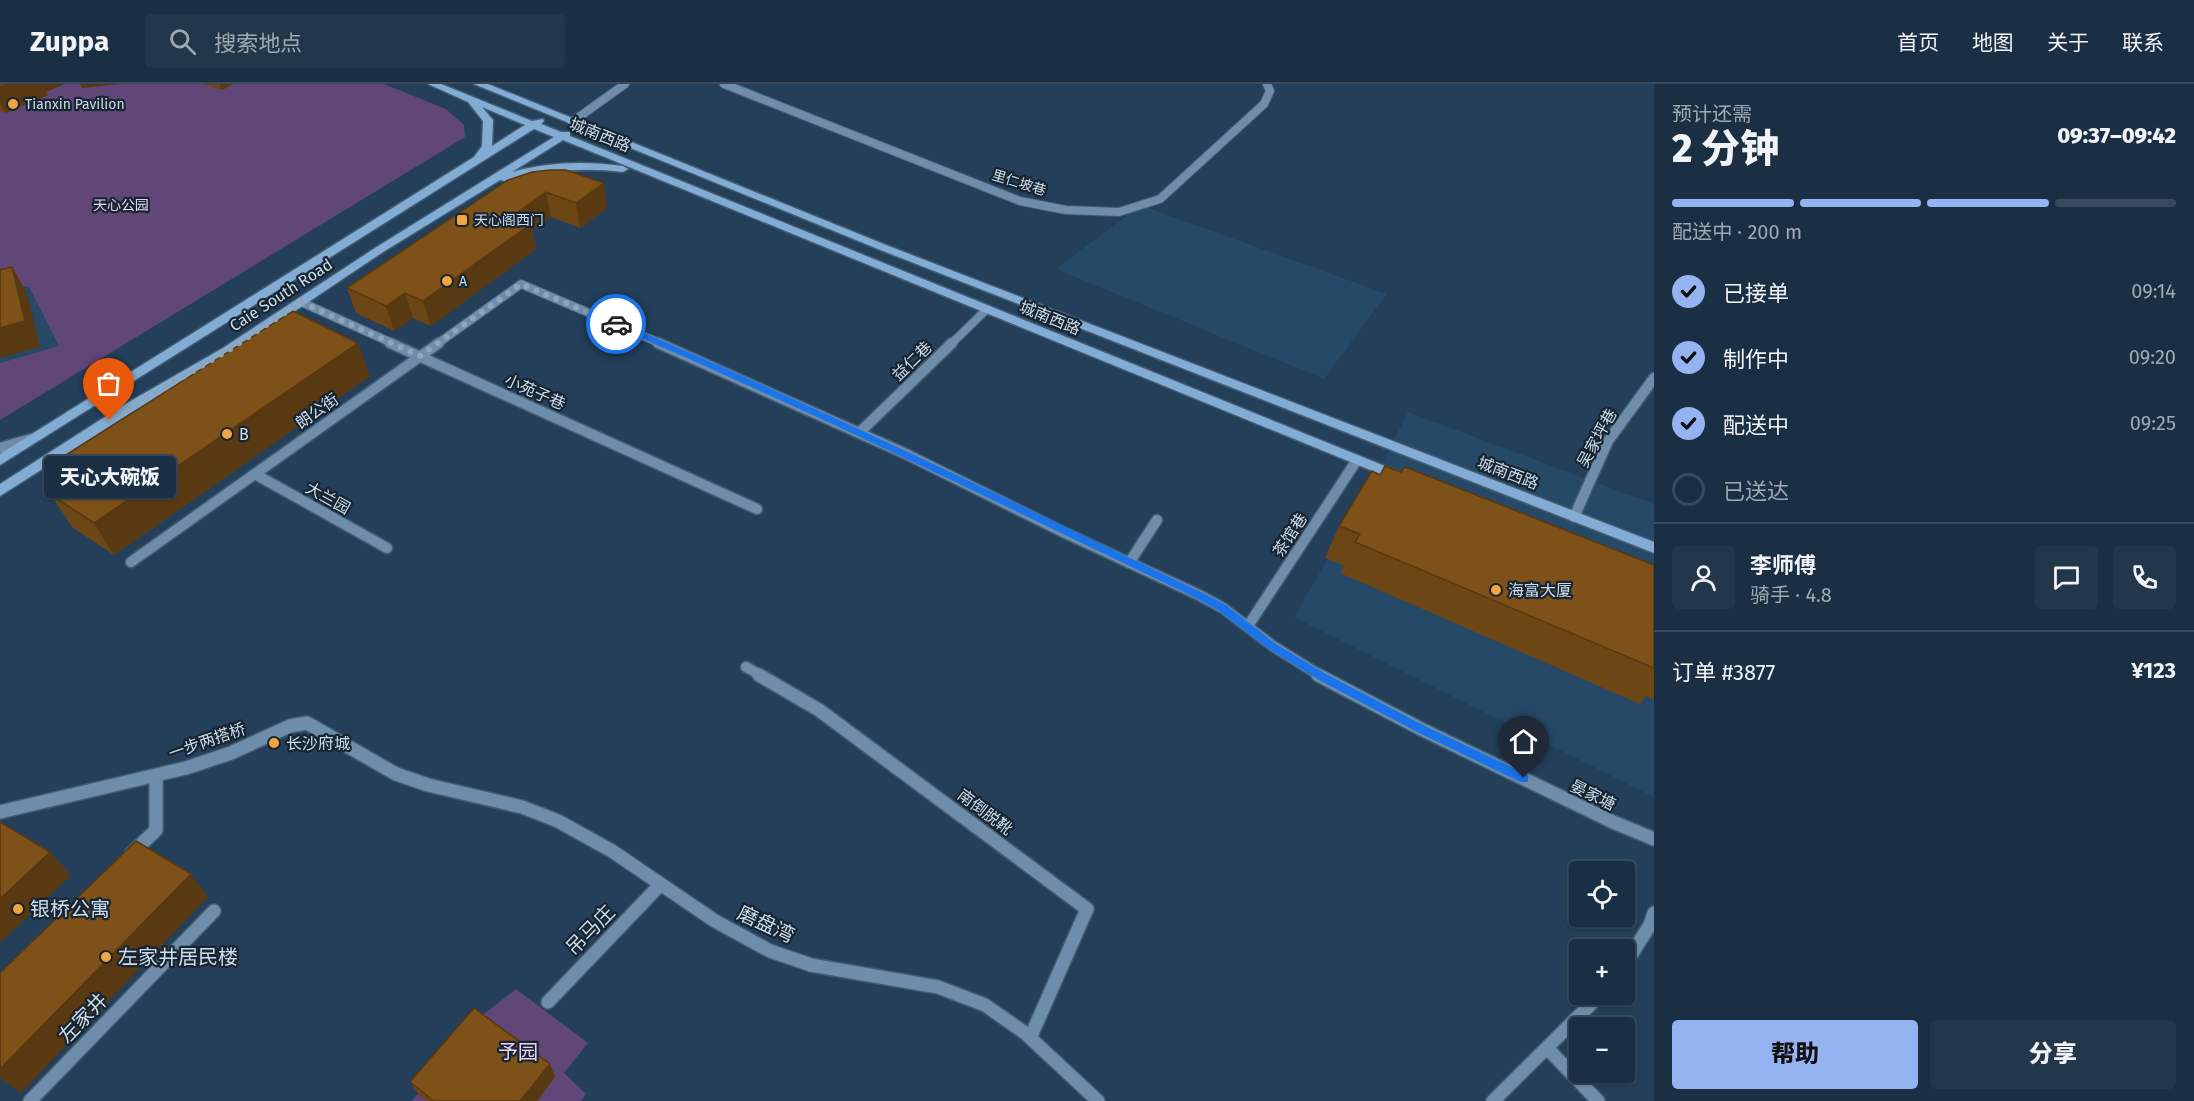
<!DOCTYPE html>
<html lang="zh">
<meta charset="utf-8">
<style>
:root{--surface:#1a2f43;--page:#23374a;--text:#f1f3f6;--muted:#9fa9b2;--line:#384a5c;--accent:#95b2f1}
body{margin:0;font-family:"Fira Sans","Noto Sans SC",sans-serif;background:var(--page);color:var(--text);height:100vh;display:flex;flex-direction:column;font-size:22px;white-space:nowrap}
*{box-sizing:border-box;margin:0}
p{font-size:20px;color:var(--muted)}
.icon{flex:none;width:33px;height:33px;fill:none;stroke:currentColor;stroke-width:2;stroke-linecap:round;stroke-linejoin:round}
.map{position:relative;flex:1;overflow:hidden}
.details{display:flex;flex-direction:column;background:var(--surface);width:540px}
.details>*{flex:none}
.controls{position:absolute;left:1569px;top:777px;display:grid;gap:12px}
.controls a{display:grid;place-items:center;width:66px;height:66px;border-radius:6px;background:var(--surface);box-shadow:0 2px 4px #0004,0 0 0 2px var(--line);font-size:30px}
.pin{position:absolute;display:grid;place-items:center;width:51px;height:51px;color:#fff;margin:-62px -26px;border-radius:50% 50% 50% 0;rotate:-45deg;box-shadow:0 0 6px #0007}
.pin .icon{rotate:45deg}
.courier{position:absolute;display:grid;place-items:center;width:60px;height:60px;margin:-30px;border:4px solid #1a73e8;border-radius:50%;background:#fff;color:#222;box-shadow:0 2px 8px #0007}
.bubble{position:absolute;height:42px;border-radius:6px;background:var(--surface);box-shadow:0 2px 4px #0004,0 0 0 2px var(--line);font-size:20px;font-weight:800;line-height:42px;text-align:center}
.headline em{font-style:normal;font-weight:800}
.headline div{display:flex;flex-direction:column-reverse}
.headline{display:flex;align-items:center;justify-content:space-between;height:102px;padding:0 18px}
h1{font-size:39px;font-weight:800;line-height:45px}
.bar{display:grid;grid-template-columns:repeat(4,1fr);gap:9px 6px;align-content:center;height:72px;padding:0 18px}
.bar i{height:8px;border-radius:4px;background:var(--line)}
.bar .on{background:var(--accent)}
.bar p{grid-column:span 4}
.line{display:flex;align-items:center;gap:15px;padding:0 18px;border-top:2px solid var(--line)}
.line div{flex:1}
.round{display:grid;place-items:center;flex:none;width:63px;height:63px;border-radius:6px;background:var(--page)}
ol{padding:0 18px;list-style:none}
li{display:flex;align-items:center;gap:18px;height:66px}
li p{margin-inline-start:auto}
li .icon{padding:6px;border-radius:50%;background:var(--accent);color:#111;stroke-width:4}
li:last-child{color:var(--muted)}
li i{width:33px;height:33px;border:3px solid var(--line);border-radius:50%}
.button{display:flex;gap:12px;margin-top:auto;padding:12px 18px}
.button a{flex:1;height:69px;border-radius:6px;background:var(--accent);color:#111;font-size:24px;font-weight:800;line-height:69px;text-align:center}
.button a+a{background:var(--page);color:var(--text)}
header{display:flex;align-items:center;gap:36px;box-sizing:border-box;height:84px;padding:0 30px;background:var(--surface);border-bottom:2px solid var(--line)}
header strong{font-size:28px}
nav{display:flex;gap:33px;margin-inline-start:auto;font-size:21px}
.search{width:420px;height:54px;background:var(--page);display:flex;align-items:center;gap:15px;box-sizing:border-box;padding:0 21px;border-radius:6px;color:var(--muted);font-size:22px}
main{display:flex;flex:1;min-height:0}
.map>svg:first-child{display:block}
.built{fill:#264968}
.green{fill:#614678}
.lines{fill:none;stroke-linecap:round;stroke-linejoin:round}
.minor-far2-casing{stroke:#425c72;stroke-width:10}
.minor-far1-casing{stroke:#425c72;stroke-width:13}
.minor-casing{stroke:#425c72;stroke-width:16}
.major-casing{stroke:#425c72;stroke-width:3}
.minor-far2{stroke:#6e8dab;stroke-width:8}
.minor-far1{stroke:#6e8dab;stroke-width:10}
.minor{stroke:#6e8dab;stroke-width:13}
.major{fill:#82acd3;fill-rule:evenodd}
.wall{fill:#6c4615}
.shaded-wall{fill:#583911}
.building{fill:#7e5118;stroke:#583911;stroke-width:1.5}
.route{fill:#1a73e8}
.done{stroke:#90a5b9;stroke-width:6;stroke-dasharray:0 10.8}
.poi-dot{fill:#f3a443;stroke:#182531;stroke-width:2}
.labels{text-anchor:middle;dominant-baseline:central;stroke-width:4.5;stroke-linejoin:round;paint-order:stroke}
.far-poi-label{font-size:14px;fill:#cbdcec;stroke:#182531;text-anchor:start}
.far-street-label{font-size:14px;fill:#cbdcec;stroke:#182531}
.far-park-label{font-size:14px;fill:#e3d2f3;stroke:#182531}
.street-label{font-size:16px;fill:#cbdcec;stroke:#182531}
.poi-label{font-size:16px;fill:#cbdcec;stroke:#182531;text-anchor:start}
.near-poi-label{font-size:20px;fill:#cbdcec;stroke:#182531;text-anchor:start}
.near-street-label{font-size:20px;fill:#cbdcec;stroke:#182531}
.near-park-label{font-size:20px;fill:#e3d2f3;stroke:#182531}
</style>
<header>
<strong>Zuppa</strong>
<div class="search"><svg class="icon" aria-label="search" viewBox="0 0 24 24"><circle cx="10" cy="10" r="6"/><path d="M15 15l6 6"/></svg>搜索地点</div>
<nav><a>首页</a><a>地图</a><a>关于</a><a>联系</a></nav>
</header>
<main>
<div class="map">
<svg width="1654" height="1017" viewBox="0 0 1654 1017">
<rect width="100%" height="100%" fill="#233f59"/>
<path class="built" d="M1140,121L1387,210L1324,295L1056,185Z
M0,199L29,203L60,262L0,279Z
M1408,328L1654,420V713L1294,533L1373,397Z"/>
<path class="green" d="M0,0H384L446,25L464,41L465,53L0,336V279L59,262L29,203L0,199Z
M516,905L588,959L564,989L586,1010L581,1017H412L480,933Z"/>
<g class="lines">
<defs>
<path id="minor-far2" d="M724,0L1020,117L1066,126L1119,128L1160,115L1264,20L1270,7L1267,0
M572,38L625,0
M301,218L394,260
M437,260L521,200L662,260
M951,260L986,226"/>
<path id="minor-far1" d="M390,259L757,425
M658,259L906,370L1063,448L1199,511L1223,524L1273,562L1321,592
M859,349L952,259
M0,364L31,355
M255,390L387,464
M1574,433L1608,357L1654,294
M131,478L439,259
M1129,479L1157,436
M1248,542L1357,376
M746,583L762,592"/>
<path id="minor" d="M759,591L819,626L1087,825L1031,952
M1318,591L1421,645L1613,738L1654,755
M0,728L186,684L231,669L290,642L307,639L396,690L428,701L522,723L558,737L612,767L715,837L770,867L811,881L938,903L985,921L1025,949L1098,1017
M131,770L156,746V691
M1624,882L1650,841L1654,829
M548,918L660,801
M1547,964L1598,1017
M30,1017L214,827
M1493,1017L1601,910"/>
<path id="major" d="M428,0H441L532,37L543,35L544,37L541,40L561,48H570V52L1407,391L1409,394L1402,399L1397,397L563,56L512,88C548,78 585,77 623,82L628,85L623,88C581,83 544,87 504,97L500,96L383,168L231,270L132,328L0,412V400L122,322L223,264L375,164L554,53L534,45L0,381V370L474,73L482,62L483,37L468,18ZM482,23L525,41L492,62L493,36Z
M474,0H488L886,161L1654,458V469L878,165Z"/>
</defs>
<use href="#minor-far2" class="minor-far2-casing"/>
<use href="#minor-far1" class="minor-far1-casing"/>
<use href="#minor" class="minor-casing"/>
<use href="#major" class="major-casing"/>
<use href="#minor-far2" class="minor-far2"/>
<use href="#minor-far1" class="minor-far1"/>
<use href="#minor" class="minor"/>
<use href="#major" class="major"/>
</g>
<path class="wall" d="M0,0L46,8L48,11L5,29L0,27Z
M203,0H233L222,6Z
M532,88L604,99L607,124L580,144L551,133L532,146L536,165L431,242L413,234L394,247L356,229L347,204Z
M370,292L114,471L72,443L51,411Z
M1380,391L1654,481V616L1646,612L1640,620L1340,489L1344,482L1325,474L1339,442Z
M555,993L537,1017H427L419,1011L410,998Z"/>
<path class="shaded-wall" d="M5,0H65L46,8L48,11L5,29L0,20V2Z
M80,0H119L82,4Z
M219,0H233L222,6Z
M604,99L607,124L580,144L576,119Z
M546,108L551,133L532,146L536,165L431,242L423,217L511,133Z
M12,183L27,209L40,263L0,274V244Z
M405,209L413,234L394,247L386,222Z
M358,259L370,292L114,471L94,439Z
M50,768L71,791L0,859V815Z
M191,790L208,813L21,1009L0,994V985Z
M550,980L555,993L537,1017H520Z"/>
<path class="building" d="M550,86H566L604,99L576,119L546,108L511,133L531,140L423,217L405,209L386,222L347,204L508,96L532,88Z
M12,183L25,237L0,244V186Z
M293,227L358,259L94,439L51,411L46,402L47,388L58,376Z
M1385,382L1401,388L1405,383L1654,481V584L1355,458L1360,450L1339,442L1372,387L1380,391Z
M0,738L50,768L0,815Z
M136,757L191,790L0,985V889Z
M474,924L550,980L520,1017H434L410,998Z"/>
<path class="route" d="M613,238H619C816,322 1009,416 1203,509L1226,521L1276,560L1326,590L1425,642L1528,691V698H1520L1417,648L1319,596L1269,565L1219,527L1196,514C1003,421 810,326 613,242Z"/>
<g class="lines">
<path class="done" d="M109,336L227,267L301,218L420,272L521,200L616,240"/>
</g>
<g class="poi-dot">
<circle cx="13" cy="20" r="6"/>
<rect x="456" y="130" width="12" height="12" rx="3"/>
<circle cx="447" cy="197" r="6"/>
<circle cx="227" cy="350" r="6"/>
<circle cx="1496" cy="506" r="6"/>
<circle cx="274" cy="659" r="6"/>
<circle cx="18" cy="825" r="6"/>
<circle cx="106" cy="873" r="6"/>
</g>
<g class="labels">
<g class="far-poi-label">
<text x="25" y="20">Tianxin Pavilion</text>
<text x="474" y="136">天心阁西门</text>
<text x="459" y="197">A</text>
</g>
<g class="far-street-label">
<text transform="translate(1019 99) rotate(17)">里仁坡巷</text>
</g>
<g class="far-park-label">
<text x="121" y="121">天心公园</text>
</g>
<g class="street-label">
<text transform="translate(600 51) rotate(22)">城南西路</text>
<text transform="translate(281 211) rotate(-33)">Caie South Road</text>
<text transform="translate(1050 234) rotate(22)">城南西路</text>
<text transform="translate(912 277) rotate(-44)">益仁巷</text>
<text transform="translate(535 308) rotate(24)">小苑子巷</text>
<text transform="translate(317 327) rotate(-35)">朗公街</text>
<text transform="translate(1597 354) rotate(-61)">吴家坪巷</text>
<text transform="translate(1508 389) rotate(21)">城南西路</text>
<text transform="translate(328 414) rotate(29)">大兰园</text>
<text transform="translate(1290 451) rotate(-57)">茶馆巷</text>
<text transform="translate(207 657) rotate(-19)">一步两搭桥</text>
<text transform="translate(1593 711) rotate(26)">晏家塘</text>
<text transform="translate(985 728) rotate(37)">南倒脱靴</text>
</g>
<g class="poi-label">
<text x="239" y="350">B</text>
<text x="1508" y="506">海富大厦</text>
<text x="286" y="659">长沙府城</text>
</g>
<g class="near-poi-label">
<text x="30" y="825">银桥公寓</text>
<text x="118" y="873">左家井居民楼</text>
</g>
<g class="near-street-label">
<text transform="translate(766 840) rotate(25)">磨盘湾</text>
<text transform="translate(590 846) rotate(-46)">吊马庄</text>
<text transform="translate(83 934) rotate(-46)">左家井</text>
</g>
<g class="near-park-label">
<text x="518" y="968">予园</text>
</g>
</g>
</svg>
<div class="controls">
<a><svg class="icon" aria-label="locate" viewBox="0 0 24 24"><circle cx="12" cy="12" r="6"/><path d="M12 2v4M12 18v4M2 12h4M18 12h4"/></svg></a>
<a>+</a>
<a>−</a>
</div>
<div class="pin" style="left:109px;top:336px;background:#ea580c"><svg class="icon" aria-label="bag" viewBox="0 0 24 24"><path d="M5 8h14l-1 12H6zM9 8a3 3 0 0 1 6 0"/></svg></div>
<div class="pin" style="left:1524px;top:694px;background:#1f2937"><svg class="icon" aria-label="home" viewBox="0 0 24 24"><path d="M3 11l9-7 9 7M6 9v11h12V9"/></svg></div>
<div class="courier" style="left:616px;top:240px"><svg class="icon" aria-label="car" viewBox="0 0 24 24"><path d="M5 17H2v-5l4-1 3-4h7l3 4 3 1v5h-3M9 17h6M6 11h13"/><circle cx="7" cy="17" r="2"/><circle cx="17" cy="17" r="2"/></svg></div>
<div class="bubble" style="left:44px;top:372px;width:132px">天心大碗饭</div>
</div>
<section class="details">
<div class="headline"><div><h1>2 分钟</h1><p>预计还需</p></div><em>09:37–09:42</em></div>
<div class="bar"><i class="on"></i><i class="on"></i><i class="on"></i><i></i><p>配送中 · 200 m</p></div>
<ol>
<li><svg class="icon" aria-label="check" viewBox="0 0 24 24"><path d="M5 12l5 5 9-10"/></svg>已接单<p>09:14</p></li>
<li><svg class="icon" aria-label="check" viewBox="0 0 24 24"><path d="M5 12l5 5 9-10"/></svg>制作中<p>09:20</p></li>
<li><svg class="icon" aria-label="check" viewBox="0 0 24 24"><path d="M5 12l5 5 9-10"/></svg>配送中<p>09:25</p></li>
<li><i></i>已送达</li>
</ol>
<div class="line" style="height:108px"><a class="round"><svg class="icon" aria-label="person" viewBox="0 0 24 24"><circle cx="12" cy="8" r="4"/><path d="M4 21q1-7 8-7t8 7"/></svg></a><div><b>李师傅</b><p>骑手 · 4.8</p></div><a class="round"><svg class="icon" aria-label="chat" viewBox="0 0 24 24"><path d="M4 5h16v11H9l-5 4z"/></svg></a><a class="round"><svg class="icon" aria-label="phone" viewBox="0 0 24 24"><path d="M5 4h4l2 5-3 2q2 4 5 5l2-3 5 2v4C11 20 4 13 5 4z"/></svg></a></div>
<div class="line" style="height:78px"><div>订单 #3877</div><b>¥123</b></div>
<div class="button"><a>帮助</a><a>分享</a></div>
</section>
</main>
